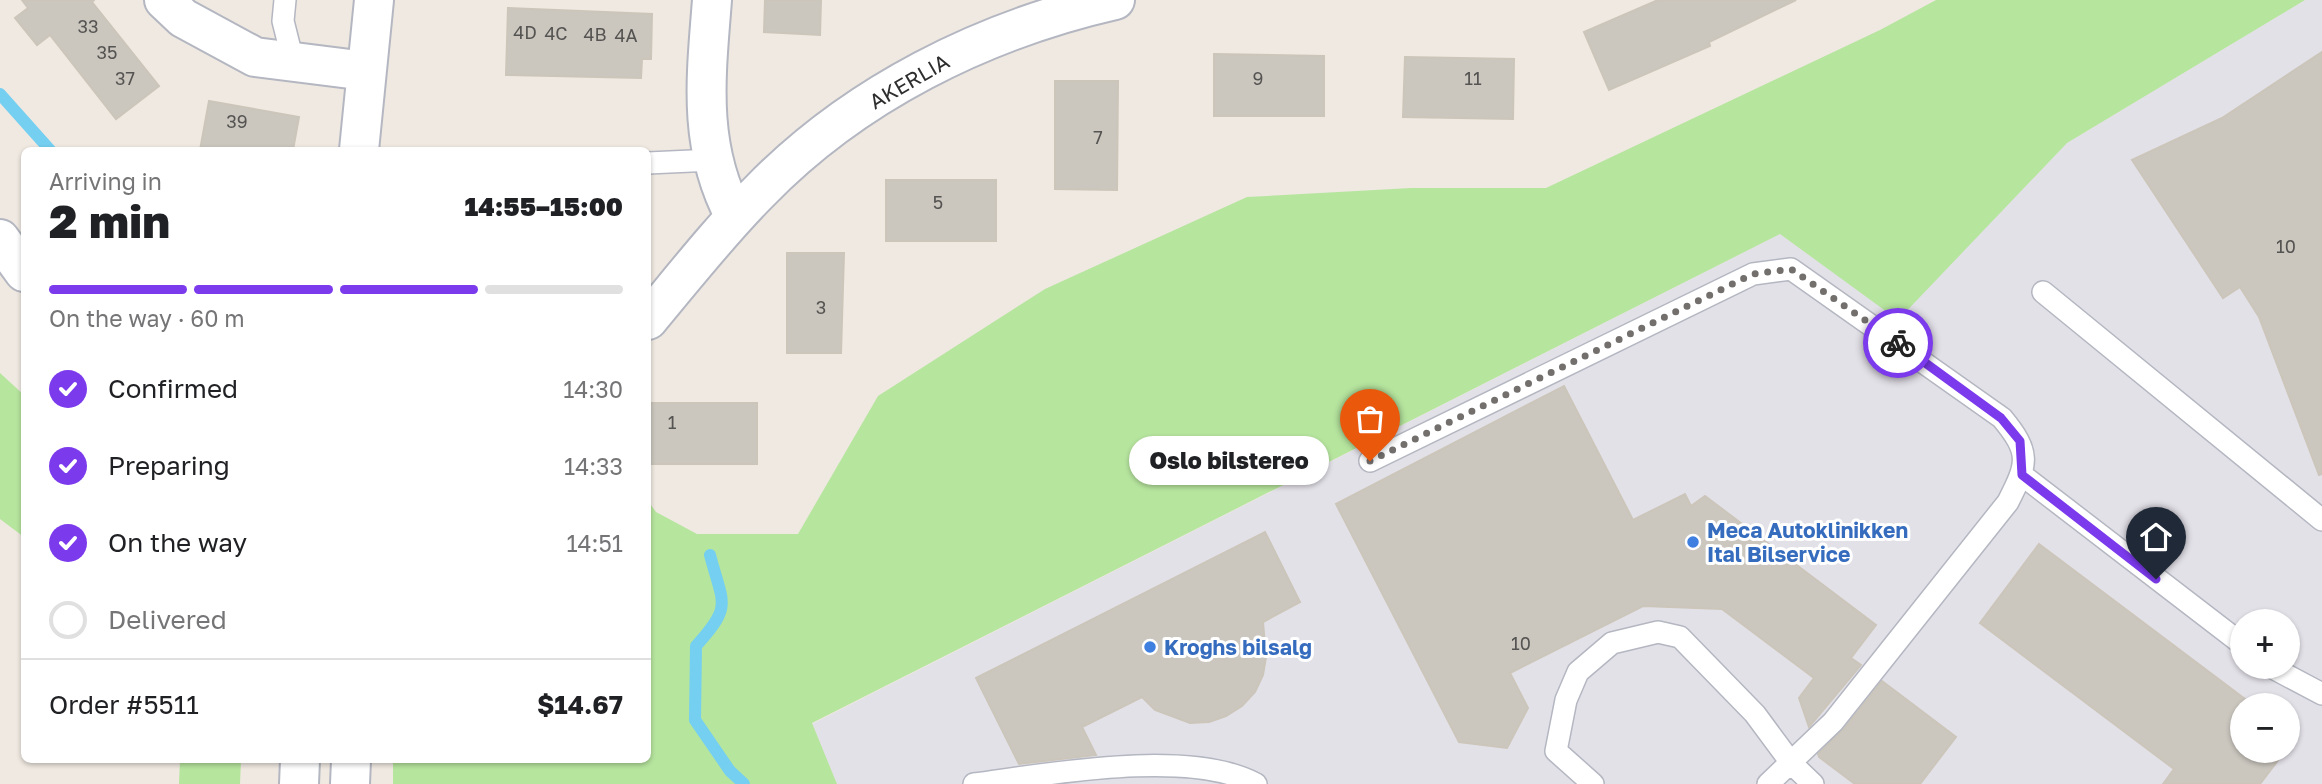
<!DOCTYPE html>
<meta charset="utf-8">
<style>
:root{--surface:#fff;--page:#f6f6f6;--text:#202124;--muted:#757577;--line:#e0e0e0;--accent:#7c3aed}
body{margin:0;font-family:"Golos Text",sans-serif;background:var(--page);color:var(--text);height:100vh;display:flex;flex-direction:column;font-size:26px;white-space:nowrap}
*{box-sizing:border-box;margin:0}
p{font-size:23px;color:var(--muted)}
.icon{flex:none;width:38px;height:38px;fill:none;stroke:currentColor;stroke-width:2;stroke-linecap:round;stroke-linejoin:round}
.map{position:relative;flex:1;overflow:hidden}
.sheet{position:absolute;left:21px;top:147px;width:630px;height:616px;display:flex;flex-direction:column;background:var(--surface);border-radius:10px;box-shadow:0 2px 5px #0004}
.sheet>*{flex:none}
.fabs{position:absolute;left:2230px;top:609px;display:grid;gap:14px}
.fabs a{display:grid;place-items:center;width:70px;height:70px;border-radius:50%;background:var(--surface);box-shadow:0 2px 5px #0004;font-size:35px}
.pin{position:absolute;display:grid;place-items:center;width:60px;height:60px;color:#fff;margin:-72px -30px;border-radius:50% 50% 50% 0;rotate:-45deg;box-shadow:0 0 7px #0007}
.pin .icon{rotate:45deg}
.courier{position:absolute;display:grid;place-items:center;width:70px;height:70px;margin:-35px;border:5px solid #7c3aed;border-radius:50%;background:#fff;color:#222;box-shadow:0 2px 9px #0007}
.bubble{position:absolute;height:49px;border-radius:24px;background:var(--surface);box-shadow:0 2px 5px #0004;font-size:23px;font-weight:800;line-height:49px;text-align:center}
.headline em{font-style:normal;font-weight:800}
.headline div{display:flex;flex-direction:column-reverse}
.headline{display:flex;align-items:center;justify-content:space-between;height:119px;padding:0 28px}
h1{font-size:46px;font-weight:800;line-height:52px}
.bar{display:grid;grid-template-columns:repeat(4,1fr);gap:10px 7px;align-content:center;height:84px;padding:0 28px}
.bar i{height:9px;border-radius:5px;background:var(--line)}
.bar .current{background:var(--accent)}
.bar p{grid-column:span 4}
.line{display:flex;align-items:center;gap:18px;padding:0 28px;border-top:2px solid var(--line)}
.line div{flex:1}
ol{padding:0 28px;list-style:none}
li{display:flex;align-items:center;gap:21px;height:77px}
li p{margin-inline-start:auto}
li .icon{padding:7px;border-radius:50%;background:var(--accent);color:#fff;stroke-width:4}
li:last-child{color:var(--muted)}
li i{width:38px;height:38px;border:4px solid var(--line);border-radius:50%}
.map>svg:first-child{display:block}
.industrial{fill:#e3e1e8;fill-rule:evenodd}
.green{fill:#b6e59e}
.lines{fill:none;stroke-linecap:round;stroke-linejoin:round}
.stream{stroke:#75cff0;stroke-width:12}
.building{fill:#cbc7bf;stroke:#cbc5ba;stroke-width:2}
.lane-casing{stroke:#b4b7c1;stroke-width:24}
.street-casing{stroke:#b4b7c1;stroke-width:42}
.secondary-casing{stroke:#b4b7c1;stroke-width:42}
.lane{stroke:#fff;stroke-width:21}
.street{stroke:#fff;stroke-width:38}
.secondary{stroke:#fff;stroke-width:38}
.done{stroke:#726f6d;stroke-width:7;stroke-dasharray:0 12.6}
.route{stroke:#7c3aed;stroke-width:9}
.shop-dot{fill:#3f7fe0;stroke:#fff;stroke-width:2.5}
.labels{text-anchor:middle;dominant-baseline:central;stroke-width:6;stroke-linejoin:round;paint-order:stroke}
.number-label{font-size:18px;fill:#555452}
.street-label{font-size:21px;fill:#2e2e2e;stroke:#fff}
.shop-label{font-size:21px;font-weight:bold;fill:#366cbe;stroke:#fff;text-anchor:start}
</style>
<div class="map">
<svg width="2322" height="784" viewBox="0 0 2322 784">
<rect width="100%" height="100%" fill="#efe9e1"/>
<path class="industrial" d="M2305,0H2322V784H837L812,724L1780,234L1898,319L2067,143ZM2242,621H2287V667H2242ZM2242,705H2287V751H2242Z"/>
<path class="green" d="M1936,0H2305L2067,143L1898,320L1780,234L812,723L837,784H393V760H648V501L656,512L697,534H798L878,396L1045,289L1247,197L1411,188H1546L1880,30Z
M0,373L24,395V537L0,519Z
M180,760H241L240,784H179Z"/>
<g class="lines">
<path class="stream" d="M0,94L50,150
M710,555C723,605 733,605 696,646L695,720L730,771L744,784"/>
</g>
<path class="building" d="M22,0H94L92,2L159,86L116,119L50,35L37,45L15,18L28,8Z
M765,0H821L820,35L764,32Z
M1658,0H1796L1709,42L1710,46L1609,90L1584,32Z
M508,8L652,14L651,59H642L641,78L506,75Z
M2322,52V474L2319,475L2259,317L2240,287L2223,298L2132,160L2222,118Z
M1214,54L1324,56V116H1214Z
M1405,57L1514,59L1513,119L1403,117Z
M1055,81H1118L1117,190L1055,189Z
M209,101L299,117L293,150H200Z
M886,180H996V241H886Z
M787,253H844L841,353H787Z
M1564,386L1633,520L1685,494L1691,506L1705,496L1876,625L1851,658L1861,665L1809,727L1799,698L1814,678L1722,609L1643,606L1510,673L1528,708L1507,748L1459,742L1336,504Z
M648,403H757V464H648Z
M1265,532L1300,602L1263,622L1266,657L1263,675L1255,692L1242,706L1226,716L1209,722L1190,723L1155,710L1142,697L1082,727L1096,755L1019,764L976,678Z
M2039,544L2253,705H2242V751H2285L2260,784H2163L2174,769L1980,623Z
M1882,681L1956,737L1920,784H1855L1819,757L1818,754L1843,730Z"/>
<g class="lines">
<defs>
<path id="lane" d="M285,0L283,21L293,61
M648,163L713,160
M2043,292L2322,520
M1370,461L1753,274L1791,269L2002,418C2031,453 2028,463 2008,502L1833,722L1768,784
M2022,475L2242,644
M2271,667L2322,694
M974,784C1049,774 1189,748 1256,784
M1593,784L1556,751L1566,700L1578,672L1612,643L1658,632L1680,637L1755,714L1792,764L1813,784"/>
<path id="street" d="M164,0L183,18L255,57L366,71
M712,0C706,77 697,146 735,217
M0,239L24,272
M648,320C684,277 719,232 759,192C854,94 983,30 1115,0"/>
<path id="secondary" d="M359,150L374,0
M299,784L300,760
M350,784L351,760"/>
</defs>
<use href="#lane" class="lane-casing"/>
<use href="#street" class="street-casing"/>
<use href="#secondary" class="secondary-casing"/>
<use href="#lane" class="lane"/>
<use href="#street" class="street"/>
<use href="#secondary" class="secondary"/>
</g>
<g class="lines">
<path class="done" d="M1370,461L1753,274L1791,269L1898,343"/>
<path class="route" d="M1898,343L2001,418L2020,441L2022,475L2156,579"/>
</g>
<g class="shop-dot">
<circle cx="1693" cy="542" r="7"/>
<circle cx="1150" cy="647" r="7"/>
</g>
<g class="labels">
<g class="number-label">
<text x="88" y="26">33</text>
<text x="525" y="32">4D</text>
<text x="556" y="33">4C</text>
<text x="595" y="34">4B</text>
<text x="626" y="35">4A</text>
<text x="107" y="52">35</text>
<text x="125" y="78">37</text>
<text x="1258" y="78">9</text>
<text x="1473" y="78">11</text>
<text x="237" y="121">39</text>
<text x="1098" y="137">7</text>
<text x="938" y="202">5</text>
<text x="2286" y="246">10</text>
<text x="821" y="307">3</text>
<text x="672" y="422">1</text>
<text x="1521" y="643">10</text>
</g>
<g class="street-label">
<text transform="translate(909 81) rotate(-30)">AKERLIA</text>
</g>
<g class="shop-label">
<text x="1707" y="530">Meca Autoklinikken<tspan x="1707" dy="24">Ital Bilservice</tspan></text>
<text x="1164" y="647">Kroghs bilsalg</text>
</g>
</g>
</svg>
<div class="fabs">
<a>+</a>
<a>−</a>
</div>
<div class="pin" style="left:1370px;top:461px;background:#ea580c"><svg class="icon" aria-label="bag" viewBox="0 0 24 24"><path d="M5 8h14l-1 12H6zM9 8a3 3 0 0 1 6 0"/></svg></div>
<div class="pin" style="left:2156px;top:579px;background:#1f2937"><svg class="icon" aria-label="home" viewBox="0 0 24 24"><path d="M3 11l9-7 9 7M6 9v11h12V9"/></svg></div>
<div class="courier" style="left:1898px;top:343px"><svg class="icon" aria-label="bike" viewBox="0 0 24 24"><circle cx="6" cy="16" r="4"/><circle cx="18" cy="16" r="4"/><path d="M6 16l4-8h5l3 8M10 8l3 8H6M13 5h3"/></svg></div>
<div class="bubble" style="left:1129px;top:436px;width:200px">Oslo bilstereo</div>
<section class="sheet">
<div class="headline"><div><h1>2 min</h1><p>Arriving in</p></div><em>14:55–15:00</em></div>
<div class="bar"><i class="current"></i><i class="current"></i><i class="current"></i><i></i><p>On the way · 60 m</p></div>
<ol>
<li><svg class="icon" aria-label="check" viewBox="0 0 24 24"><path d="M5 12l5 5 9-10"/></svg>Confirmed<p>14:30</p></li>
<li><svg class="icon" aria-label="check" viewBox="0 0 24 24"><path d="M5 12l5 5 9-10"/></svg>Preparing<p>14:33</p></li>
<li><svg class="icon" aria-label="check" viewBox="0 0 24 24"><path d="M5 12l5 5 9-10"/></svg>On the way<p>14:51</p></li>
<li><i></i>Delivered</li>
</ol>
<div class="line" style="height:91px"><div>Order #5511</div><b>$14.67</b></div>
</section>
</div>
